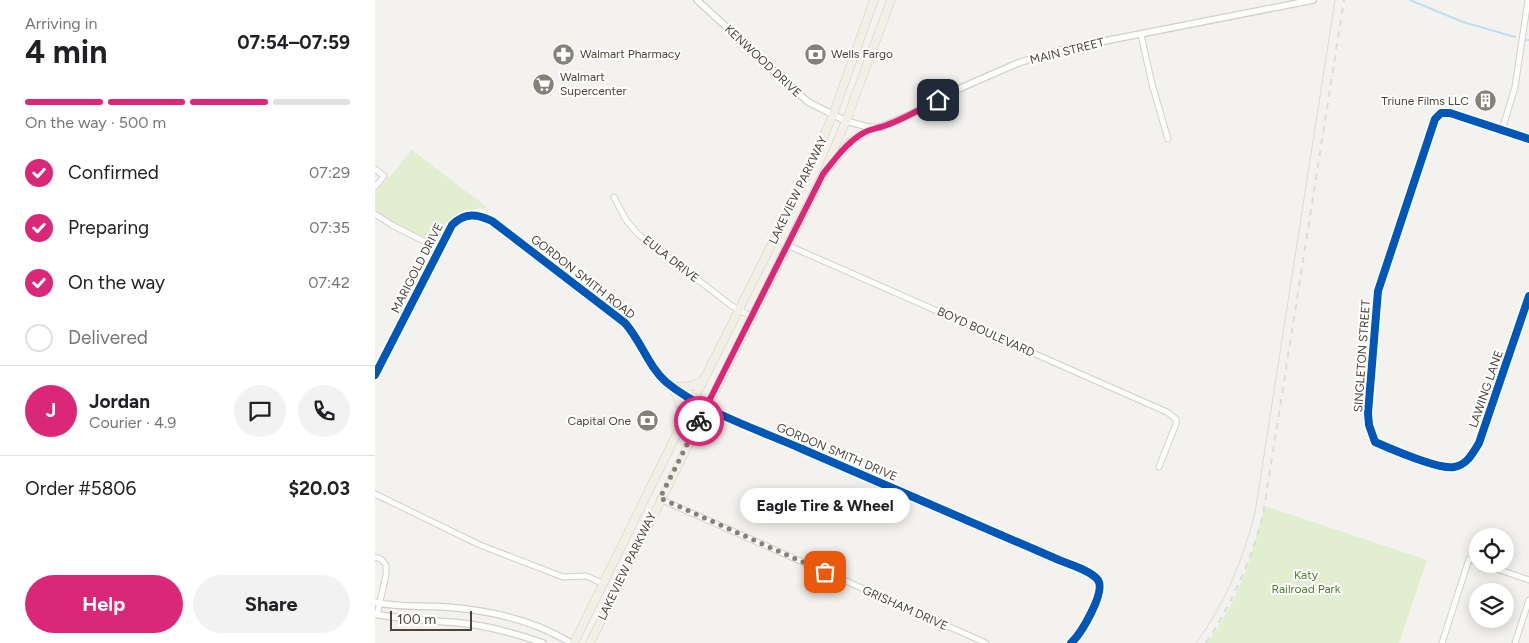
<!DOCTYPE html>
<meta charset="utf-8">
<style>
:root{--surface:#fff;--page:#f2f2f2;--text:#202124;--muted:#757577;--line:#e0e0e0;--accent:#db2777}
body{margin:0;font-family:Figtree,sans-serif;background:var(--page);color:var(--text);height:100vh;display:flex;flex-direction:column;font-size:19px;white-space:nowrap}
*{box-sizing:border-box;margin:0}
p{font-size:16px;color:var(--muted)}
.icon{flex:none;width:28px;height:28px;fill:none;stroke:currentColor;stroke-width:2;stroke-linecap:round;stroke-linejoin:round}
.map{position:relative;flex:1;overflow:hidden}
.sheet{display:flex;flex-direction:column;background:var(--surface);width:375px}
.sheet>*{flex:none}
.tools{position:absolute;left:1094px;top:528px;display:grid;gap:10px}
.tools a{display:grid;place-items:center;width:45px;height:45px;border-radius:50%;background:var(--surface);box-shadow:0 2px 12px #0003;font-size:25px}
.scale{position:absolute;left:15px;bottom:12px;width:82px;box-sizing:border-box;padding-left:5px;border:2px solid #4b4439;border-top:0;font-size:14px;line-height:18px;white-space:nowrap;color:#4b4439;-webkit-text-stroke:4px #fff;paint-order:stroke}
.pin{position:absolute;display:grid;place-items:center;width:42px;height:42px;color:#fff;margin:-21px;border-radius:10px;box-shadow:0 2px 8px #0006}
.courier{position:absolute;display:grid;place-items:center;width:50px;height:50px;margin:-25px;border:4px solid #db2777;border-radius:50%;background:#fff;color:#222;box-shadow:0 1px 6px #0007}
.bubble{position:absolute;height:35px;border-radius:18px;background:var(--surface);box-shadow:0 2px 12px #0003;font-size:16px;font-weight:700;line-height:35px;text-align:center}
.summary em{font-style:normal;font-weight:700}
.summary div{display:flex;flex-direction:column-reverse}
.summary{display:flex;align-items:center;justify-content:space-between;height:85px;padding:0 25px}
h1{font-size:32px;font-weight:700;line-height:38px}
.bar{display:grid;grid-template-columns:repeat(4,1fr);gap:8px 5px;align-content:center;height:60px;padding:0 25px}
.bar i{height:6px;border-radius:4px;background:var(--line)}
.bar .active{background:var(--accent)}
.bar p{grid-column:span 4}
.line{display:flex;align-items:center;gap:12px;padding:0 25px;border-top:1px solid var(--line)}
.line div{flex:1}
.round{display:grid;place-items:center;flex:none;width:52px;height:52px;border-radius:26px;background:var(--page)}
ol{padding:0 25px;list-style:none}
li{display:flex;align-items:center;gap:15px;height:55px}
li p{margin-inline-start:auto}
li .icon{padding:5px;border-radius:50%;background:var(--accent);color:#fff;stroke-width:4}
li:last-child{color:var(--muted)}
li i{width:28px;height:28px;border:2px solid var(--line);border-radius:50%}
.primary-button{display:flex;gap:10px;margin-top:auto;padding:10px 25px}
.primary-button a{flex:1;height:58px;border-radius:30px;background:var(--accent);color:#fff;font-size:20px;font-weight:700;line-height:58px;text-align:center}
.primary-button a+a{background:var(--page);color:var(--text)}
main{display:flex;flex:1;min-height:0}
.map>svg:first-child{display:block}
.green{fill:#e1eecf}
.lines{fill:none;stroke-linecap:round;stroke-linejoin:round}
.stream{stroke:#c0ddf1;stroke-width:2}
.minor-casing{stroke:#d2d0cb;stroke-width:7}
.tertiary-casing{stroke:#d2d0cb;stroke-width:8}
.primary-casing{stroke:#d6cebb;stroke-width:9}
.minor{stroke:#fdfdfc;stroke-width:5}
.tertiary{stroke:#fdfdfc;stroke-width:5.5}
.primary{stroke:#f2efe6;stroke-width:8}
.tram{stroke:#dbdbda;stroke-width:1}
.rail{stroke:#dbdbda;stroke-width:2;stroke-dasharray:6 6;stroke-linecap:butt}
.cycleway-casing{stroke:#fff;stroke-width:11}
.cycleway{stroke:#0057b8;stroke-width:8}
.done{stroke:#868178;stroke-width:5;stroke-dasharray:0 9}
.route{stroke:#db2777;stroke-width:6}
.labels{text-anchor:middle;dominant-baseline:central;stroke-width:4;stroke-linejoin:round;paint-order:stroke}
.street-label{font-size:12px;fill:#4b4439;stroke:#fff}
.poi-label{font-size:12px;fill:#4b4439;stroke:#fff;text-anchor:start}
.park-label{font-size:12px;fill:#4a7f2a;stroke:#fff}
</style>
<main>
<section class="sheet">
<div class="summary"><div><h1>4 min</h1><p>Arriving in</p></div><em>07:54–07:59</em></div>
<div class="bar"><i class="active"></i><i class="active"></i><i class="active"></i><i></i><p>On the way · 500 m</p></div>
<ol>
<li><svg class="icon" aria-label="check" viewBox="0 0 24 24"><path d="M5 12l5 5 9-10"/></svg>Confirmed<p>07:29</p></li>
<li><svg class="icon" aria-label="check" viewBox="0 0 24 24"><path d="M5 12l5 5 9-10"/></svg>Preparing<p>07:35</p></li>
<li><svg class="icon" aria-label="check" viewBox="0 0 24 24"><path d="M5 12l5 5 9-10"/></svg>On the way<p>07:42</p></li>
<li><i></i>Delivered</li>
</ol>
<div class="line" style="height:90px"><b class="round" style="background:var(--accent);color:#fff">J</b><div><b>Jordan</b><p>Courier · 4.9</p></div><a class="round"><svg class="icon" aria-label="chat" viewBox="0 0 24 24"><path d="M4 5h16v11H9l-5 4z"/></svg></a><a class="round"><svg class="icon" aria-label="phone" viewBox="0 0 24 24"><path d="M5 4h4l2 5-3 2q2 4 5 5l2-3 5 2v4C11 20 4 13 5 4z"/></svg></a></div>
<div class="line" style="height:65px"><div>Order #5806</div><b>$20.03</b></div>
<div class="primary-button"><a>Help</a><a>Share</a></div>
</section>
<div class="map">
<svg width="1154" height="643" viewBox="0 0 1154 643">
<rect width="100%" height="100%" fill="#f4f2ee"/>
<path class="green" d="M37,150L113,208C92,210 80,210 69,230C67,235 65,240 60,243L16,221L0,209V194Z
M890,506L1052,560L1024,643H832C864,600 877,557 890,506Z"/>
<g class="lines">
<path class="stream" d="M1035,0L1088,22L1140,37
M1152,40H1154"/>
<defs>
<path id="minor" d="M766,35L777,84L793,139
M1127,130L1140,87L1153,0
M1154,139L1075,113H1066L1060,119L1003,291L993,413L994,425L1000,442C1016,449 1064,470 1079,467C1092,465 1098,453 1104,443L1154,296
M0,169L9,176L0,187
M239,197L251,220L263,234L357,306L377,317
M0,214L17,225L64,249
M412,245L792,412L801,419V424L784,467
M0,375L77,225C90,212 102,214 117,221L250,323C266,341 273,366 291,382C324,410 386,431 427,449C513,486 598,523 684,560C694,564 717,571 723,580C731,592 706,634 696,643
M0,494L105,545L188,577L211,576L229,584
M285,499L611,643
M0,557L6,559L11,565V575L2,615
M1107,564L1154,580
M1067,643L1094,559L1102,562
M1140,643L1154,600"/>
<path id="tertiary" d="M322,0L433,102L471,121L497,128L506,127L532,116L588,87L643,63L689,49L938,0
M0,602C22,608 47,605 70,607C112,610 159,620 196,643
M0,614C28,620 56,620 85,623C114,626 140,633 168,643"/>
<path id="primary" d="M454,167L476,141L497,128
M308,419L306,407L298,387L316,386L329,380
M199,643L308,421L433,172L458,115L499,0
M215,643L448,174L471,121L516,0"/>
</defs>
<use href="#minor" class="minor-casing"/>
<use href="#tertiary" class="tertiary-casing"/>
<use href="#primary" class="primary-casing"/>
<use href="#minor" class="minor"/>
<use href="#tertiary" class="tertiary"/>
<use href="#primary" class="primary"/>
<path class="tram" d="M821,643C850,604 868,559 880,513L960,0"/>
<path class="rail" d="M831,643C857,603 876,561 888,515L969,0"/>
<defs>
<path id="cycleway" d="M1154,139L1075,113H1066L1060,119L1003,291L993,413L994,425L1000,442C1016,449 1064,470 1079,467C1092,465 1098,453 1104,443L1154,296
M0,375L77,225C90,212 102,214 117,221L250,323C266,341 273,366 291,382C324,410 386,431 427,449C513,486 598,523 684,560C694,564 717,571 723,580C731,592 706,634 696,643"/>
</defs>
<use href="#cycleway" class="cycleway-casing"/>
<use href="#cycleway" class="cycleway"/>
</g>
<g class="lines">
<path class="done" d="M324,421L285,498L450,572"/>
<path class="route" d="M324,421L448,174C459,160 470,145 485,135C492,130 498,129 506,127C526,121 545,109 563,100"/>
</g>
<defs>
<symbol id="pharmacy-disc" viewBox="-11 -11 22 22"><circle r="9.5" fill="#868178" stroke="#fff"/><path d="M-2-6h4v4h4v4h-4v4h-4v-4h-4v-4h4Z" fill="#fff"/></symbol>
<symbol id="bank-disc" viewBox="-11 -11 22 22"><circle r="9.5" fill="#868178" stroke="#fff"/><path d="M-6-4H6V4H-6ZM0-2.3a2.3 2.3 0 1 0 0 4.6a2.3 2.3 0 1 0 0-4.6Z" fill="#fff"/></symbol>
<symbol id="supermarket-disc" viewBox="-11 -11 22 22"><circle r="9.5" fill="#868178" stroke="#fff"/><path d="M-6-5.5h2.5l.6 2H6L4.5 2H-2.5L-4.4-4H-6ZM-1.5 3.2a1.3 1.3 0 1 0 .1 0ZM3 3.2a1.3 1.3 0 1 0 .1 0Z" fill="#fff"/></symbol>
<symbol id="building-disc" viewBox="-11 -11 22 22"><circle r="9.5" fill="#868178" stroke="#fff"/><path d="M-4-6H4V6H1V3H-1V6H-4ZM-2.5-4.3h1.7v1.8h-1.7ZM.8-4.3h1.7v1.8H.8ZM-2.5-1h1.7V.8h-1.7ZM.8-1h1.7V.8H.8Z" fill="#fff"/></symbol>
</defs>
<g fill-rule="evenodd">
<use href="#pharmacy-disc" x="176" y="42" width="25" height="25"/>
<use href="#bank-disc" x="428" y="42" width="25" height="25"/>
<use href="#supermarket-disc" x="156" y="72" width="25" height="25"/>
<use href="#building-disc" x="1098" y="88" width="25" height="25"/>
<use href="#bank-disc" x="260" y="408" width="25" height="25"/>
</g>
<g class="labels">
<g class="street-label">
<text transform="translate(692 51) rotate(-14)">MAIN STREET</text>
<text transform="translate(388 61) rotate(43)">KENWOOD DRIVE</text>
<text transform="translate(423 190) rotate(-64)">LAKEVIEW PARKWAY</text>
<text transform="translate(296 259) rotate(38)">EULA DRIVE</text>
<text transform="translate(42 268) rotate(-63)">MARIGOLD DRIVE</text>
<text transform="translate(208 277) rotate(38)">GORDON SMITH ROAD</text>
<text transform="translate(611 332) rotate(24)">BOYD BOULEVARD</text>
<text transform="translate(987 356) rotate(-86)">SINGLETON STREET</text>
<text transform="translate(1111 389) rotate(-71)">LAWING LANE</text>
<text transform="translate(462 452) rotate(23)">GORDON SMITH DRIVE</text>
<text transform="translate(252 566) rotate(-64)">LAKEVIEW PARKWAY</text>
<text transform="translate(530 608) rotate(24)">GRISHAM DRIVE</text>
</g>
<g class="poi-label">
<text x="205" y="54">Walmart Pharmacy</text>
<text x="456" y="54">Wells Fargo</text>
<text x="185" y="77">Walmart<tspan x="185" dy="14">Supercenter</tspan></text>
<text x="1094" y="101" text-anchor="end">Triune Films LLC</text>
<text x="256" y="421" text-anchor="end">Capital One</text>
</g>
<g class="park-label">
<text x="931" y="575">Katy<tspan x="931" dy="14">Railroad Park</tspan></text>
</g>
</g>
</svg>
<div class="tools">
<a><svg class="icon" aria-label="locate" viewBox="0 0 24 24"><circle cx="12" cy="12" r="6"/><path d="M12 2v4M12 18v4M2 12h4M18 12h4"/></svg></a>
<a><svg class="icon" aria-label="layers" viewBox="0 0 24 24"><path d="M12 4l9 5-9 5-9-5zM3 14l9 5 9-5"/></svg></a>
</div>
<div class="scale">100 m</div>
<div class="pin" style="left:450px;top:572px;background:#ea580c"><svg class="icon" aria-label="bag" viewBox="0 0 24 24"><path d="M5 8h14l-1 12H6zM9 8a3 3 0 0 1 6 0"/></svg></div>
<div class="pin" style="left:563px;top:100px;background:#1f2937"><svg class="icon" aria-label="home" viewBox="0 0 24 24"><path d="M3 11l9-7 9 7M6 9v11h12V9"/></svg></div>
<div class="courier" style="left:324px;top:421px"><svg class="icon" aria-label="bike" viewBox="0 0 24 24"><circle cx="6" cy="16" r="4"/><circle cx="18" cy="16" r="4"/><path d="M6 16l4-8h5l3 8M10 8l3 8H6M13 5h3"/></svg></div>
<div class="bubble" style="left:365px;top:488px;width:170px">Eagle Tire &amp; Wheel</div>
</div>
</main>
